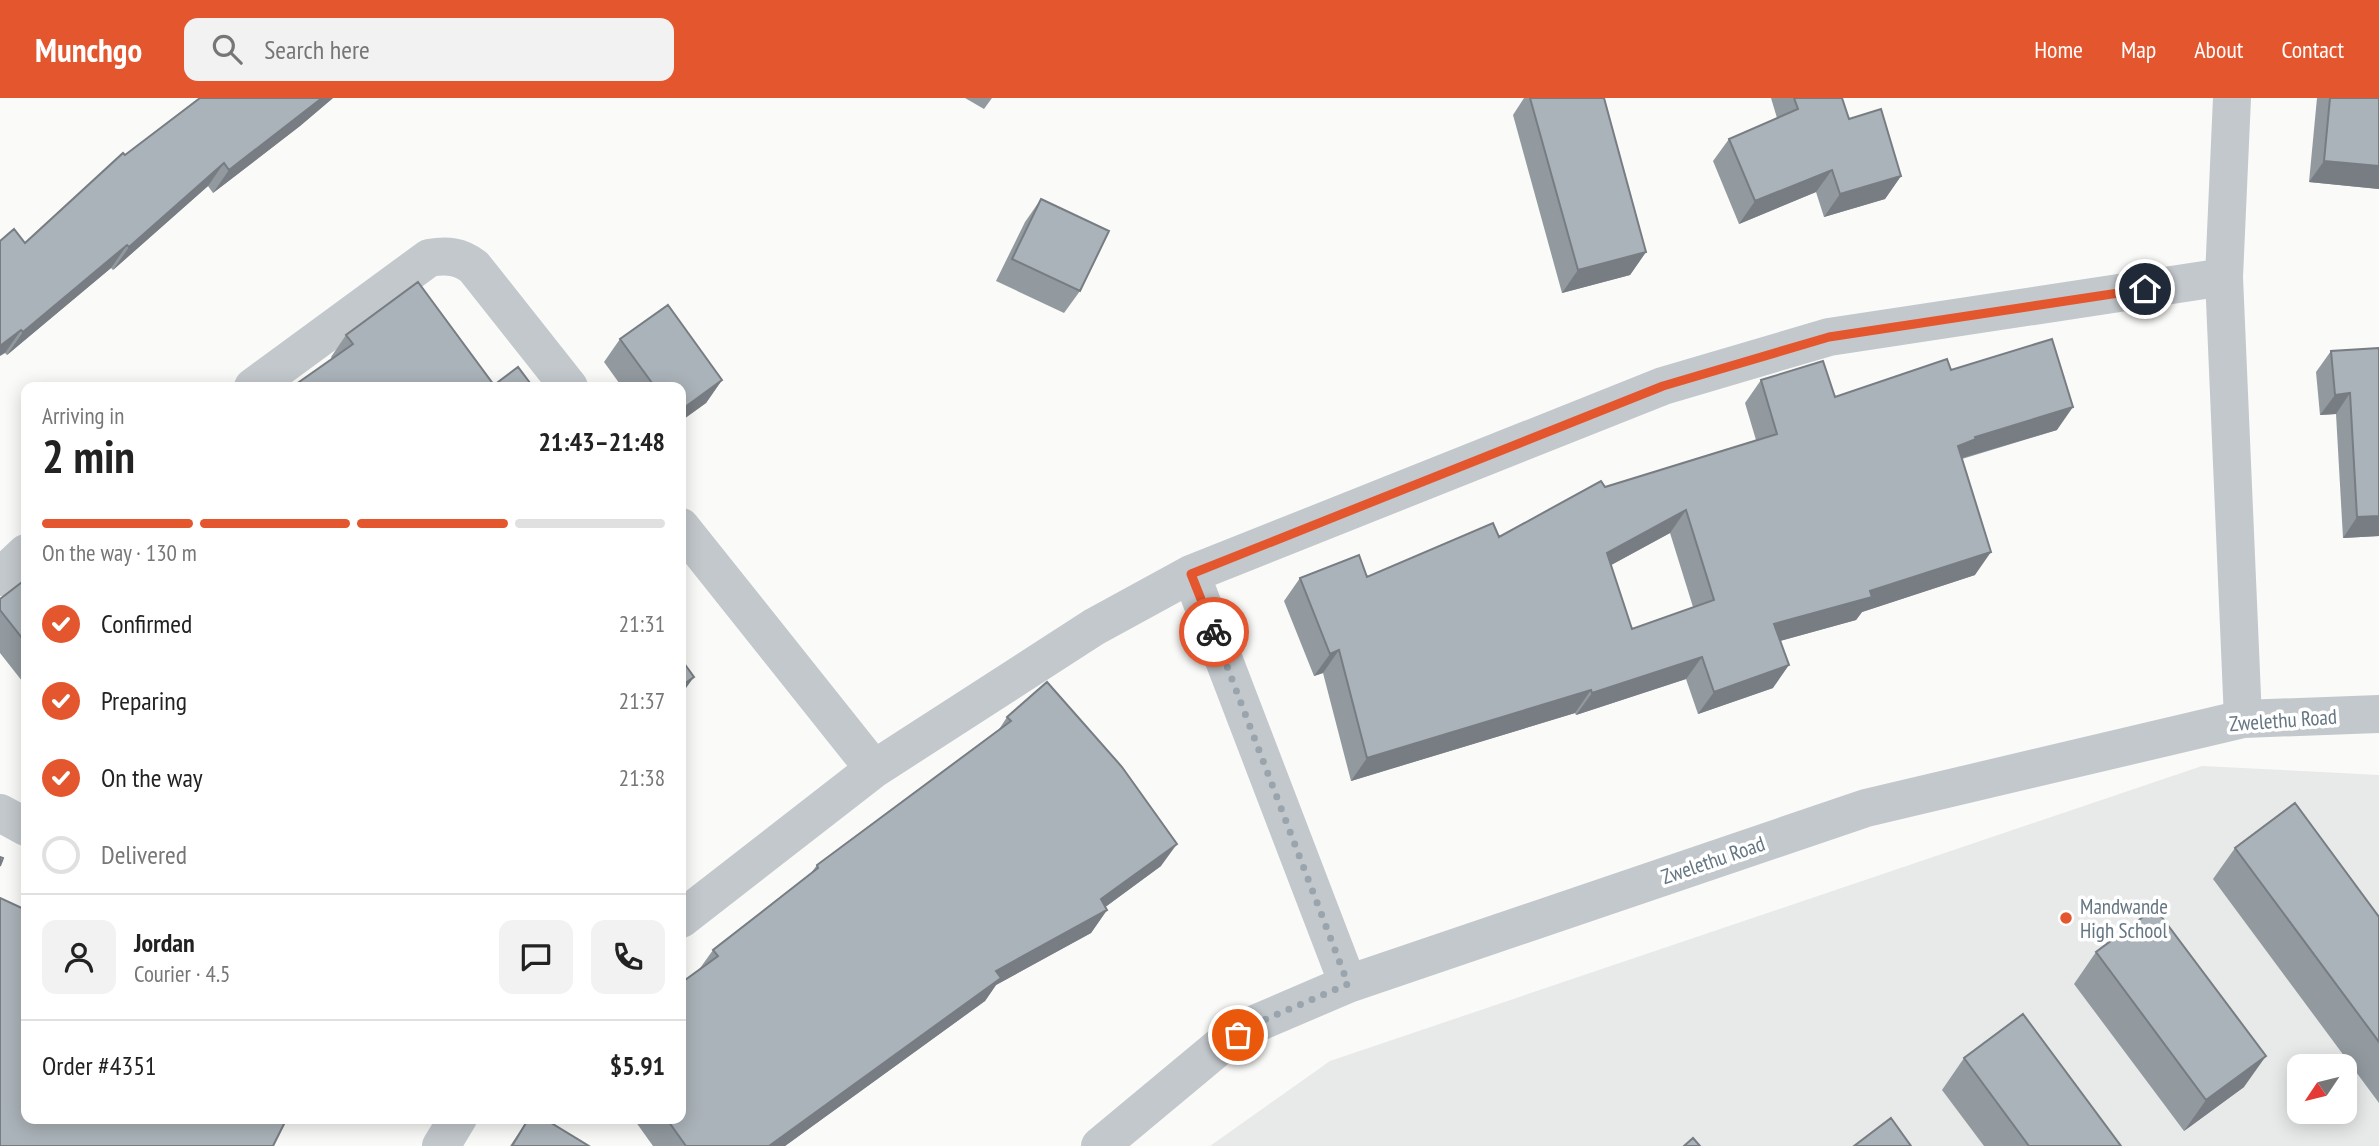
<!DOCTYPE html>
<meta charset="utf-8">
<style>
:root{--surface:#fff;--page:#f2f2f2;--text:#222;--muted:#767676;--line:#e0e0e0;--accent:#e4572e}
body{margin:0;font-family:"PT Sans Narrow",sans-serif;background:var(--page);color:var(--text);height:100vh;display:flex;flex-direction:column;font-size:26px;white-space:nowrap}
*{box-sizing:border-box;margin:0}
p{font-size:23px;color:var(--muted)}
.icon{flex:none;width:38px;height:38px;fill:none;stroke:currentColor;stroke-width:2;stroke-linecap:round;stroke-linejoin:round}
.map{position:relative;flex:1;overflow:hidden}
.drawer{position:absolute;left:21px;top:284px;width:665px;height:742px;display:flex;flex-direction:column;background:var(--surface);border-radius:14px;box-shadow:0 4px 18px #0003}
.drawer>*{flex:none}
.needle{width:46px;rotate:235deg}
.tools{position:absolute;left:2287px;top:956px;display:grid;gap:14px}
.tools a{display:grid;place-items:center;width:70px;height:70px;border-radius:14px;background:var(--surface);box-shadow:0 4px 18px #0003;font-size:35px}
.pin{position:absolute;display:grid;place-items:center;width:60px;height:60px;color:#fff;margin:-30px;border:4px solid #fff;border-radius:50%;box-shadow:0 2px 7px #0007}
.courier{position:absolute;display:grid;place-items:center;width:70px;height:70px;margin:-35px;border:5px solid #e4572e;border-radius:50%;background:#fff;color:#222;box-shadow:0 2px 9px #0007}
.head em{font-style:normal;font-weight:600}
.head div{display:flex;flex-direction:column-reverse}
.head{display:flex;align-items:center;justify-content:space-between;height:119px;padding:0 21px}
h1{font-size:46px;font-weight:600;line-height:52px}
.bar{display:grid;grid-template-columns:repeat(4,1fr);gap:10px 7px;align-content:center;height:84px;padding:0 21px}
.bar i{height:9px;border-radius:5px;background:var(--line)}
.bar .selected{background:var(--accent)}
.bar p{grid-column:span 4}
.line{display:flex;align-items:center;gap:18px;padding:0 21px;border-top:2px solid var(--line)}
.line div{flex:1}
.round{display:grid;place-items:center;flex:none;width:74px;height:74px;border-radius:14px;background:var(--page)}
ol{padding:0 21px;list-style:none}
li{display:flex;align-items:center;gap:21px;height:77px}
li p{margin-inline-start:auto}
li .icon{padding:7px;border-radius:50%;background:var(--accent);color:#fff;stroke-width:4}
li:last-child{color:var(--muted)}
li i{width:38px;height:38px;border:4px solid var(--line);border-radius:50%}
header{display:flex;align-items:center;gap:42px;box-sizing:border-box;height:98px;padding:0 35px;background:var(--accent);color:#fff}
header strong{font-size:33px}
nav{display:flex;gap:38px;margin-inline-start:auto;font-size:24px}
.search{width:490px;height:63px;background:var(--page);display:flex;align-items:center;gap:18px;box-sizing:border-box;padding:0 24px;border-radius:14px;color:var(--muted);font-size:26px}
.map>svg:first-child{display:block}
.built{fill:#e8e9e9;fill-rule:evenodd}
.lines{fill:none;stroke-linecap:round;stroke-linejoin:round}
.minor{stroke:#c3c8cc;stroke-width:38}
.wall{fill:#929a9f;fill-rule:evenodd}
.shaded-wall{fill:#777d82}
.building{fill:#aab3b9;stroke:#777d82;stroke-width:2;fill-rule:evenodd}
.done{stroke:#99a4ac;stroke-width:7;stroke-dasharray:0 12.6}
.route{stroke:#e4572e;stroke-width:9}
.poi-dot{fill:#e4572e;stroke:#fff;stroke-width:2.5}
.labels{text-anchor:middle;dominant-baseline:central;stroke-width:7;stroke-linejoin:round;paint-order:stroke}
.street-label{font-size:21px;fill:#657683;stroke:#fff}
.poi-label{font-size:21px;fill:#657683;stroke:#fff;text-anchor:start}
</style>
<header>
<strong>Munchgo</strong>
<div class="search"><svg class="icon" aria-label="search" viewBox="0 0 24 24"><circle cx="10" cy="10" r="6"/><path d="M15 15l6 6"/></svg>Search here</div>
<nav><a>Home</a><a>Map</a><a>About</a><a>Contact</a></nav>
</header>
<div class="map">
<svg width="2379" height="1048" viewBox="0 0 2379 1048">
<rect width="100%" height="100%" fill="#fafaf8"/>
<path class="built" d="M2202,668L2379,677V1048H1210L1330,963ZM2300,968H2345V1013H2300Z"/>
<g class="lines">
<path class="minor" d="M2232,0L2224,179L2243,621
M253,289L429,160C447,157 460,158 474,169L569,289
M681,429L874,671
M1191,476L1348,886
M0,479L26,455
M0,715L26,729
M681,821L874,671L1094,529L1191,476L1663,288L1829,239L2224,179
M441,1048L458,1020
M1100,1048L1219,949L1257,925L1348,886L1866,710L2243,621L2379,616"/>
</g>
<path class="wall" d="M200,0H333L300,28L213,95L208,88L113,172L111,170L7,257L5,255L25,145L125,57Z
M965,0H992L984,11Z
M1524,0H1604L1646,154L1630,177L1562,195L1513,17Z
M1771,0H1842L1849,21L1901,78L1885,101L1824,119L1816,94L1739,126L1713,63L1729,41L1777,20Z
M2317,0H2379V91L2309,84Z
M1041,101L1080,193L1064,215L996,183L1025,124Z
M346,237L494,287L292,289L332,261L331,259Z
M620,241L722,282L706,305L681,323V289H622L604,264Z
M2379,250V438L2343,440L2336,316L2320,317L2316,274L2331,253Z
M1951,272L2057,332L1962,361L1975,477L1862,514L1856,522L1780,543L1773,590L1698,616L1686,581L1576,617L1575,615L1351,683L1323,575L1314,578L1284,503L1300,480L1367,479L1499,439L1605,389L1756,342L1745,305L1761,282L1835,299ZM1670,435L1693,509L1632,531L1611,467Z
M26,481V588L0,555V501Z
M1007,619L1161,768L1105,809L1107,812L1091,835L996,887L985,903L785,1048H653L633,1020H681L698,873L713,852L811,775L817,767L998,633Z
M2235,750L2379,819V1005L2213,781Z
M2096,854L2244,989L2184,1033L2074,886Z
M1964,960L2121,1048H1984L1942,992Z
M529,1020L589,1048H510Z"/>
<path class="shaded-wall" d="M322,0H333L300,28L213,95L229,72Z
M2324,63L2379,68V91L2309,84Z
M224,65L208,88L113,172L129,149Z
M1832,72L1816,94L1739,126L1755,103Z
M1901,78L1885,101L1824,119L1840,96Z
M127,147L111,170L7,257L23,234Z
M1646,154L1630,177L1562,195L1578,172Z
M21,232L5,255L0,258V248Z
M722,282L706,305L681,323V312Z
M2350,295L2336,316L2320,317L2335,297Z
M2073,309L2057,332L1962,360L1960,364L1958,348L1975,339Z
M1686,412L1670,435L1591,478L1607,455Z
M2379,418V438L2343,440L2357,419Z
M1991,454L1975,477L1862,514L1856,522L1758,549L1774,526L1870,493Z
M1339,552L1323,575L1314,578L1330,556Z
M1702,559L1686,581L1576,617L1592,595Z
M1789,567L1773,590L1698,616L1714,594Z
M694,579L681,597V588Z
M1591,592L1575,615L1351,683L1367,660Z
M1177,746L1161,768L1085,824L1101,801Z
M1107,812L1091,835L996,887L985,903L785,1048H769L996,873Z
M2266,958L2244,989L2184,1033L2206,1002Z"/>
<path class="building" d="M200,0H322L229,72L224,65L129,149L127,147L23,234L21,232L0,248V143L14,131L25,145L123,55L125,57Z
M1530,0H1604L1646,154L1578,172Z
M1794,0H1842L1849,21L1881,11L1901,78L1840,96L1832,72L1755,103L1729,41L1798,11Z
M2330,0H2379V68L2324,63Z
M1041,101L1109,133L1080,193L1012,161Z
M418,184L494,287L518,269L533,289H292L353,246L346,237Z
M668,207L722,282L681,312V289H655L620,241Z
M2052,241L2073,309L1975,339L1976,341L1958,348L1991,454L1870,493L1872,499L1774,526L1789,567L1714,594L1702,559L1592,595L1591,592L1367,660L1339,552L1330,556L1300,480L1359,457L1367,479L1493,425L1499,439L1601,383L1605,389L1777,336L1761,282L1823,263L1835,299L1947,261L1951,272ZM1686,412L1714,502L1632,531L1607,455Z
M2379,250V418L2357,419L2350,295L2335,297L2331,253Z
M26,481V545L0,512V501Z
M681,561L694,579L681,588Z
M1047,584L1122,669L1177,746L1101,801L1107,812L996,873L1001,880L769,1048H686L666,1020H681V885L718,858L713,852L818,770L817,767L1011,623L1007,619Z
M2295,705L2379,819V944L2235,750Z
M0,759L3,760L0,768Z
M0,800L26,812V1020H287L273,1048H0Z
M2155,810L2266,958L2206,1002L2096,854Z
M2023,916L2121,1048H2029L1964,960Z
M529,1020H543L589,1048H512Z
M1891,1020L1911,1048H1854Z
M1693,1040L1700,1048H1684Z"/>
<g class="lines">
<path class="done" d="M1214,534L1348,886L1257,925L1238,937"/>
<path class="route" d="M1214,534L1191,476L1663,288L1829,239L2145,191"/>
</g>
<circle class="poi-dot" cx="2066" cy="820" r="7"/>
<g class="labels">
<g class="street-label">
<text transform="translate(2283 622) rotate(-4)">Zwelethu Road</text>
<text transform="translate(1713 762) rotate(-19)">Zwelethu Road</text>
</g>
<g class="poi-label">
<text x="2080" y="808">Mandwande<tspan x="2080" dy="24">High School</tspan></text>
</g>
</g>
</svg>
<div class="tools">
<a><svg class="needle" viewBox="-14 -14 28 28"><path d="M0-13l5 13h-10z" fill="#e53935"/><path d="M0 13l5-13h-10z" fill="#767676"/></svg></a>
</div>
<div class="pin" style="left:1238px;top:937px;background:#ea580c"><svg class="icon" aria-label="bag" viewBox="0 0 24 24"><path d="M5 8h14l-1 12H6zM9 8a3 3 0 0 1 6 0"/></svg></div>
<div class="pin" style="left:2145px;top:191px;background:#1f2937"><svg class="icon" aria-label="home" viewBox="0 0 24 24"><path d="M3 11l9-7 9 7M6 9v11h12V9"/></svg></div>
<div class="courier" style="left:1214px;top:534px"><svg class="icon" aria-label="bike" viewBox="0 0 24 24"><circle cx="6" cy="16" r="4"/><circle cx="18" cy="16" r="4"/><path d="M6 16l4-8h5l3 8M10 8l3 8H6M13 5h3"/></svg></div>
<section class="drawer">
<div class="head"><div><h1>2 min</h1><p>Arriving in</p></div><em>21:43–21:48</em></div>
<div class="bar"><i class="selected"></i><i class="selected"></i><i class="selected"></i><i></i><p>On the way · 130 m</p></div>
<ol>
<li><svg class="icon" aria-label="check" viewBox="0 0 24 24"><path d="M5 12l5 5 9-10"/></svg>Confirmed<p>21:31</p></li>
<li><svg class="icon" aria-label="check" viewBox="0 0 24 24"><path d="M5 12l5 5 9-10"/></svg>Preparing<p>21:37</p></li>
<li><svg class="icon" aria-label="check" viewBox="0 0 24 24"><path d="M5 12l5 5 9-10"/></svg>On the way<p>21:38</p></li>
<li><i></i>Delivered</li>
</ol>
<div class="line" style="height:126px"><a class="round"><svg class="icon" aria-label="person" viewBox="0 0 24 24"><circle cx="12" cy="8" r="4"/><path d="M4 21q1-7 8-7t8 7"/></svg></a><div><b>Jordan</b><p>Courier · 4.5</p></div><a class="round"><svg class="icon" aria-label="chat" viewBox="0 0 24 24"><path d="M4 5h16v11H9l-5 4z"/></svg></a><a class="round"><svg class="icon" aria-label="phone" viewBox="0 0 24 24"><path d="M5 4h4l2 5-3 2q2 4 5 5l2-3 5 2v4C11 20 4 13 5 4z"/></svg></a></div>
<div class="line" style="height:91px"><div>Order #4351</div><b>$5.91</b></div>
</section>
</div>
